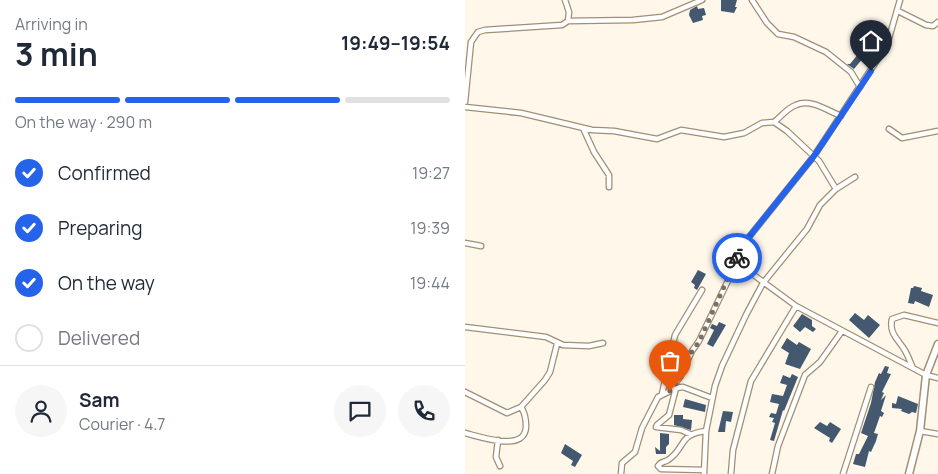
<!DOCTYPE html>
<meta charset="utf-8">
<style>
:root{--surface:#fff;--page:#f6f6f7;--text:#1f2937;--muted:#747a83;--line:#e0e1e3;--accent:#2563eb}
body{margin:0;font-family:Manrope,sans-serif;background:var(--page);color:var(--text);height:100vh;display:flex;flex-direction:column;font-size:19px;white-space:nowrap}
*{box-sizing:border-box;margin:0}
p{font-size:16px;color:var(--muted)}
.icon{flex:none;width:28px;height:28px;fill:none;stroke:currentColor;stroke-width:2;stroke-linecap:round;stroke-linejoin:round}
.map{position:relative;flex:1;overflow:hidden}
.sheet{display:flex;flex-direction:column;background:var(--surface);width:465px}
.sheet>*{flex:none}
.pin{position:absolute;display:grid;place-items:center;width:42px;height:42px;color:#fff;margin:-51px -21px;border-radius:50% 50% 50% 0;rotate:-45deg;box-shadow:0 0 5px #0007}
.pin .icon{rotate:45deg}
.courier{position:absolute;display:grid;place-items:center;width:50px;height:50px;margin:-25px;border:4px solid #2563eb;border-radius:50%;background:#fff;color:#222;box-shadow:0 1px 6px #0007}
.head em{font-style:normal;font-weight:700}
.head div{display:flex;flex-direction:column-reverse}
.head{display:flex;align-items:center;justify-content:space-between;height:85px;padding:0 15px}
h1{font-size:32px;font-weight:700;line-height:38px}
.bar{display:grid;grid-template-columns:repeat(4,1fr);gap:8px 5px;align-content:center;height:60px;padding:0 15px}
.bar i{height:6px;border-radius:4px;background:var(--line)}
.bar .on{background:var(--accent)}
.bar p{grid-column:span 4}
.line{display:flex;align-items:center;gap:12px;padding:0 15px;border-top:1px solid var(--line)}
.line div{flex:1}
.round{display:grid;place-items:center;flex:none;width:52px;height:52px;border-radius:26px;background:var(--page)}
ol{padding:0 15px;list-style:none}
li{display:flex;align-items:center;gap:15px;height:55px}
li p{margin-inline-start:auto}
li .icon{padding:5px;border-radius:50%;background:var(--accent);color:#fff;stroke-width:4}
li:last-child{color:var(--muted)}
li i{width:28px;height:28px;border:2px solid var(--line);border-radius:50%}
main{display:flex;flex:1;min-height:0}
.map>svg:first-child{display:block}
.building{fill:#445870}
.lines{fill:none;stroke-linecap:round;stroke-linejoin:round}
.street-casing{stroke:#a08f72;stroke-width:7}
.secondary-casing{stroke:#a08f72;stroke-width:9}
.street{stroke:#fff;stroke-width:4.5}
.secondary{stroke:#fff;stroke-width:6}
.done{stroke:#787165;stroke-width:5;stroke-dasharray:0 9}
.route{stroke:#2563eb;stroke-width:6}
</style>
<main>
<section class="sheet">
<div class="head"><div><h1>3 min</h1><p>Arriving in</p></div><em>19:49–19:54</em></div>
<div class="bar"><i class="on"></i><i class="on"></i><i class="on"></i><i></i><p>On the way · 290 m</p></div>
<ol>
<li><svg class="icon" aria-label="check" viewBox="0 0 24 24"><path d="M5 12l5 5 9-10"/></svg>Confirmed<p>19:27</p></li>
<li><svg class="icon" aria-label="check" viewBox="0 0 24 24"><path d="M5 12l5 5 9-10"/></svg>Preparing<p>19:39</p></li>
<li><svg class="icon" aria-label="check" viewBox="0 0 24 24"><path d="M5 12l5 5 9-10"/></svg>On the way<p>19:44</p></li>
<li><i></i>Delivered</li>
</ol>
<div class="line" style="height:90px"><a class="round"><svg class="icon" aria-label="person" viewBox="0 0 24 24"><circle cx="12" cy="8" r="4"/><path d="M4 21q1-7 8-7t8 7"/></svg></a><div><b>Sam</b><p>Courier · 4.7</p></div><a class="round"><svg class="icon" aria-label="chat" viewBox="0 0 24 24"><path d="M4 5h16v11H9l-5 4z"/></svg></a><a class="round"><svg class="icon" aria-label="phone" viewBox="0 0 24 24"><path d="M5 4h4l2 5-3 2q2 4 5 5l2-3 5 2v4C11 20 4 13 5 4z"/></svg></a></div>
</section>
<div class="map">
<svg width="473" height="474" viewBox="0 0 473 474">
<rect width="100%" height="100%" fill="#fef7ea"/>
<path class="building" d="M256,0H272L270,7H272L269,13L256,11Z
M232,6L233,9L239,8L241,15L237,16L238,20L228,23L224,15L225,10Z
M398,48L403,52L389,69L382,64H385Z
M233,270L241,274L232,290L229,288L230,285L226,282Z
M449,286L457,288L456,291L468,295L464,307L450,301L449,304L443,303L446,288H448Z
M390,313L399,320L403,315L415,325L404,338L384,320Z
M337,314L347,320V326L351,329L348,332L340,327L335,332L328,326Z
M254,322L261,325L248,347L242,344L249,330L245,328L247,324L252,326Z
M322,338L332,345L334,342L346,349L335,369L320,364L324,353L316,348Z
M420,366L424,367L422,373L426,374L417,392L419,393L416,400L421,395L416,411L419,413L417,417L415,416L409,433L413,434L411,441L406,452L404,451L400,467L388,464L391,454H394L403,436L396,433L406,403L410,382L414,373L416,374Z
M327,374L333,377L319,411L318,410L309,441L305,440L310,423L307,422L309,418L304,417L306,413L311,414L314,404L305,402L307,394L318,396L322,385L315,383L318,375L325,378Z
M433,396L453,404L451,413L447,412L444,414L436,411L437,409L427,408V403L431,404Z
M220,399L241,405L240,412L218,407Z
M258,411L268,412L266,422L261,421L260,432H253Z
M209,415H218V419L227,420L226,430L209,425Z
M355,422L362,426L365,422L376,429L367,443L364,441L365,438L349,428Z
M195,433L204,434V444L201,447V454H191L190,447L195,451Z
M100,444L117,455L110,467L106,465L108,461L96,453Z"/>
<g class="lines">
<defs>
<path id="street" d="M287,0L302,23L313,34L329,37L361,52L386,72L395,87
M433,11L461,25L468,26L473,22
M103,21L168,20L197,17L237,0
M396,28L416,54
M0,102L6,42L13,32L20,30L97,25L103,21L104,12L100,0
M0,107L56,113L127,130L149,131L192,139L216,130L259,137L279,133L297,123L309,122L322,131L354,161L371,189
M309,122C316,117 322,108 331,105C345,98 363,111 376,116
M118,128L129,152L144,175V187
M424,129L437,138L473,131
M0,243L16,246
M271,262L331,306L461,375L473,378
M0,327L81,337L98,345L124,346L138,343
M448,368C445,362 443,355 439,349C432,338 424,333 427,319L439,315L473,323
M205,391L215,377L227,351L234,341L284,237L349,156L422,45L435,0
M0,392L42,413L56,407L80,380L85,372L92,344
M197,394L210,335L237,290
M455,431L473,434
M0,433C16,437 61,453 61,426C61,419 60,413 56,407
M225,434L216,430L191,427L192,425L204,415L211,388L218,387L247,398
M33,440L31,457L35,466
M239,470L196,469L193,466C196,461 198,463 203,460C221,448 213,434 241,431
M156,474L157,463L170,452L177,428L193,397L207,390
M239,474L241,431L250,386L257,366L281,315L298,283L342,229L355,205L371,189L390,177
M266,474L268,450L286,381L331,306
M307,474L313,446L340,375L355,362L377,331
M378,474L406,387"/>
<path id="secondary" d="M444,474L455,431L461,375L473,344"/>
</defs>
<use href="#street" class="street-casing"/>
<use href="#secondary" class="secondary-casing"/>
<use href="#street" class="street"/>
<use href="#secondary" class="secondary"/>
</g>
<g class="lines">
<path class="done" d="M205,391L216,377L227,351L234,342L272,258"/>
<path class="route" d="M272,258L284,237L349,156L406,71"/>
</g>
</svg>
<div class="pin" style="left:205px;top:391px;background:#ea580c"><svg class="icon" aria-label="bag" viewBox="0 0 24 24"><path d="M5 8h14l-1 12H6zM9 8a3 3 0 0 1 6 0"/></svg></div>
<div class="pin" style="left:406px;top:71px;background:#1f2937"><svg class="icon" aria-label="home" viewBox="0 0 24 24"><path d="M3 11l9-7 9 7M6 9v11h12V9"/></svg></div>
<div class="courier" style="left:272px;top:258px"><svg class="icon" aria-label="bike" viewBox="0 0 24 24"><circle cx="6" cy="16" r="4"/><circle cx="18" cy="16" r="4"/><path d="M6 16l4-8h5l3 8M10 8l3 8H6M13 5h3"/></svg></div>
</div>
</main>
